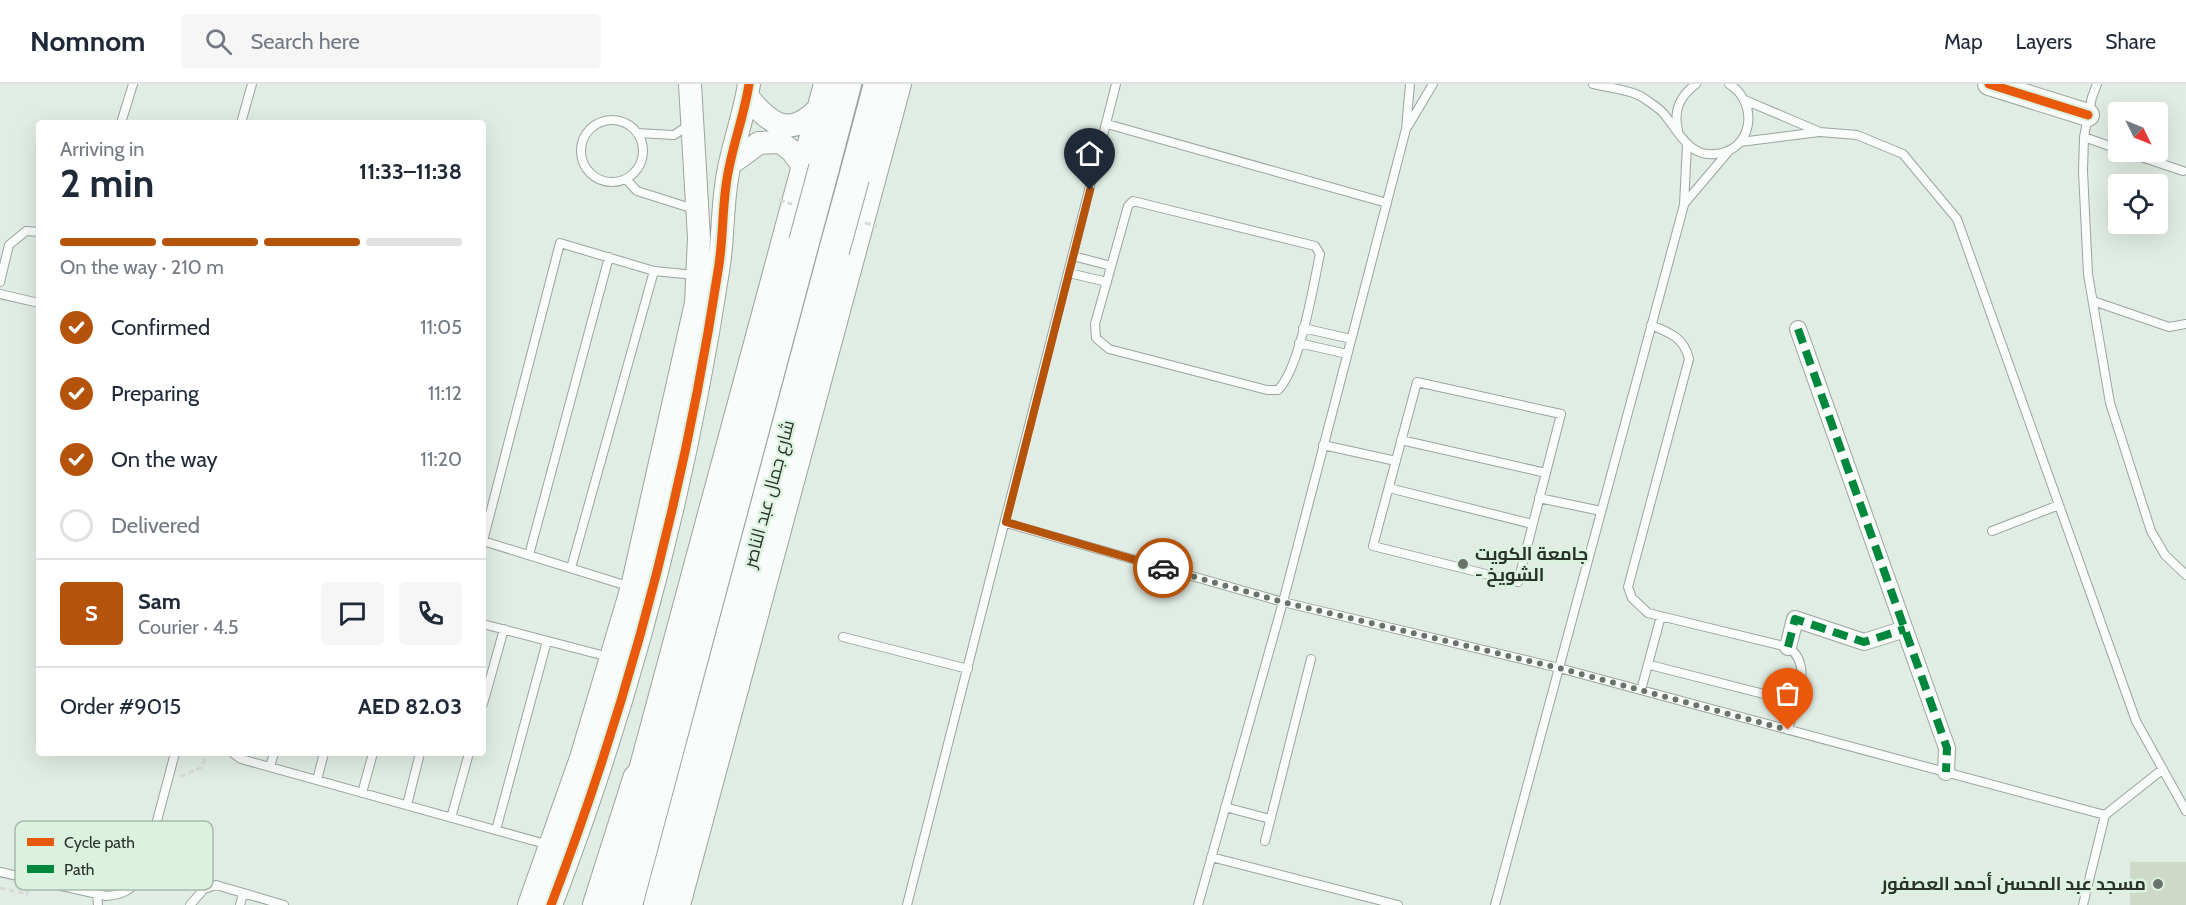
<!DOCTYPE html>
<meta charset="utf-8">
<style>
:root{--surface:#fff;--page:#f6f6f7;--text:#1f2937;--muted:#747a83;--line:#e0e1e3;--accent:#b45309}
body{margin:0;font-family:Cabin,Cairo,sans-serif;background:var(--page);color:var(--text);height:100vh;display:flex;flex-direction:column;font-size:22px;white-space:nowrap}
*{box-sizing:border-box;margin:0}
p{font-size:20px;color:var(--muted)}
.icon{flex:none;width:33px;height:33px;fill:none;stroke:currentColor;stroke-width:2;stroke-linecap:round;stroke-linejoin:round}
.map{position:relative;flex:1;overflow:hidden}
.sheet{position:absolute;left:36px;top:36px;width:450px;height:636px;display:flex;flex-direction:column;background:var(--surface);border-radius:6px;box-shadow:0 6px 24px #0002}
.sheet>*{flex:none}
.needle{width:39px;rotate:133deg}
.tools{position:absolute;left:2108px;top:18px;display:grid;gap:12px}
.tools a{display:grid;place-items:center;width:60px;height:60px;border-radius:6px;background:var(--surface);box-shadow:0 6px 24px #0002;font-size:30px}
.pin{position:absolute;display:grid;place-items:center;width:51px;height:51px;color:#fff;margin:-62px -26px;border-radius:50% 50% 50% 0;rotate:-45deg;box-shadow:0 0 6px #0007}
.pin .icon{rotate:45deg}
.courier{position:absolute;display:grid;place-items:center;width:60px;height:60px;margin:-30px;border:4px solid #b45309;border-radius:50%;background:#fff;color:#222;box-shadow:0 2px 8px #0007}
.summary em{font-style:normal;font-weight:800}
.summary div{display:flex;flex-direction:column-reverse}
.summary{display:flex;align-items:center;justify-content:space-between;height:102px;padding:0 24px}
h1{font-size:39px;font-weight:800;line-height:45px}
.bar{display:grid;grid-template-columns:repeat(4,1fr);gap:9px 6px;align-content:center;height:72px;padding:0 24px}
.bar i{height:8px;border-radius:4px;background:var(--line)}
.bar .selected{background:var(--accent)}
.bar p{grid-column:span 4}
.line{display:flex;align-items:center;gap:15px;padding:0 24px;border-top:2px solid var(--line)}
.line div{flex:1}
.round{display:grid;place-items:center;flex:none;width:63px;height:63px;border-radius:6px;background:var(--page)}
ol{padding:0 24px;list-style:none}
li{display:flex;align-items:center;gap:18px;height:66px}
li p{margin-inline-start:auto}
li .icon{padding:6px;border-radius:50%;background:var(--accent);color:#fff;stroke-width:4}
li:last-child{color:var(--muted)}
li i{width:33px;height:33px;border:3px solid var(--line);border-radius:50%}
header{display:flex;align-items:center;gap:36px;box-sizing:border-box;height:84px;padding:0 30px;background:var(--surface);border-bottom:2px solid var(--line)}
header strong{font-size:28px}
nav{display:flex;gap:33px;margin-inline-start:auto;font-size:21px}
.search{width:420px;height:54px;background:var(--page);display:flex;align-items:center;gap:15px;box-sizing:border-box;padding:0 21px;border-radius:6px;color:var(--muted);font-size:22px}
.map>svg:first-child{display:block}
.building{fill:#cedac7}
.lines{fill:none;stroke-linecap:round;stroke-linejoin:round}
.lane-casing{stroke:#9ba49d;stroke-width:10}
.street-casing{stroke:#9ba49d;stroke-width:18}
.secondary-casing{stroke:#9ba49d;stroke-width:24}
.highway-casing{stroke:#9ba49d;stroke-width:32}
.path{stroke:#d7dad7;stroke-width:3;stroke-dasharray:6 3;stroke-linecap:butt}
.lane{stroke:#fafcfb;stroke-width:8}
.street{stroke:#fafcfb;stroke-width:16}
.secondary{stroke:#fafcfb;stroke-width:22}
.highway{stroke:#fafcfb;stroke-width:30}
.highway-bridge-casing{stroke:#9ba49d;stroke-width:32;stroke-linecap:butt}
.path-bridge{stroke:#d7dad7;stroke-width:3;stroke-dasharray:6 3;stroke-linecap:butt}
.highway-bridge{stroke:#fafcfb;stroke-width:30}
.quiet{stroke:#00873e;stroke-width:8;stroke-dasharray:15 8;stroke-linecap:butt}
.cycleway-casing{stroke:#dcf2e0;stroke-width:13}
.cycleway{stroke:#e8590c;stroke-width:9}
.done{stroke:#69736c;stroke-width:6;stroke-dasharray:0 10.8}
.route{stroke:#b45309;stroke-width:8}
.poi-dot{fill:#69736c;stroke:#dcf2e0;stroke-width:2}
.labels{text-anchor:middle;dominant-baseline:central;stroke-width:5;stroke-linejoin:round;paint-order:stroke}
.street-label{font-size:18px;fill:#29322b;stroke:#dcf2e0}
.poi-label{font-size:18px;font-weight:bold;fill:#29322b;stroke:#dcf2e0;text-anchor:start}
.key{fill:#dcf2e0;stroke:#a6b8aa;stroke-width:1.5}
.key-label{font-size:16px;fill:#29322b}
</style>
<header>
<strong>Nomnom</strong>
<div class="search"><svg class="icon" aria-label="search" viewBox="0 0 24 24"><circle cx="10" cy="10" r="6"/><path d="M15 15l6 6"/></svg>Search here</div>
<nav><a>Map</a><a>Layers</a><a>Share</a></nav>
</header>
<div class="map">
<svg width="2186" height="821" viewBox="0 0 2186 821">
<rect width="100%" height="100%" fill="#e1ede4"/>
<path class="building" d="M2130,778H2186V821H2130Z"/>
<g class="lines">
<defs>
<path id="lane" d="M1593,0C1608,4 1629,5 1642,13C1649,18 1658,23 1664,30C1678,47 1689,73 1715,70C1754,67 1759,18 1729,0
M2097,0L2092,13L2084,53L2083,87L2088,190L2110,319L2151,447L2165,471L2186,491
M1747,17L1820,48L1857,51L1903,70L1957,135L2136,637L2186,727
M581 67a31 31 0 1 1 62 0a31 31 0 1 1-62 0Z
M121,39L133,0
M241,39L252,0
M1107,40L1387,119
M1408,42L1433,0
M1678,46C1673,26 1680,12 1696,0
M637,49L674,51L689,41
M2084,53L2118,65
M1740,58L1819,48
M2126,68L2183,87
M626,95L637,107L697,126
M1133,117L1315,162L1320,170C1313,203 1300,284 1278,306H1267L1109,265L1096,254L1095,240L1128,122Z
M1684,120L1728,68
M1073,172L1111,182
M1069,189L1107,198
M0,198L9,161L26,147L39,148
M0,210L39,219
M2093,217L2169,243L2186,240
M1651,241C1671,249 1684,254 1689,275L1628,503L1632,514L1648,529L1788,563C1815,581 1794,620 1788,646
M1303,244L1351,255
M1299,259L1347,270
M1417,298L1561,330L1518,498L1373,462Z
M1401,356L1546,389
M1323,361L1396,377
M1389,404L1532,440
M1539,414L1601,427
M1006,439L1283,518L1559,584L2105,731
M1992,447L2059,421
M529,471L609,173
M571,484L654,187
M631,503L483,457L560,159L654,187L695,191
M483,540L609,573
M843,553L968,585
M1650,581L1795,618
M1641,606L1661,532
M483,620L504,545
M233,669L241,675L549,761
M270,683L274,669
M317,696L324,669
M362,709L373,669
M407,721L420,669
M1225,723L1270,735
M451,734L469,669
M496,746L547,557
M1265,757L1311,575
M1211,773L1398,821
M0,788L106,812C126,811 139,801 145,782L175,669
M97,810L98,821
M190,821L204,805L216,801L284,821
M240,821L243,810
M907,821L1116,0
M1198,821L1283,518L1406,45L1410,0
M1495,821L1684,121L1687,61
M2083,821L2105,731L2163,685"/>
<path id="street" d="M1798,245L1947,664L1946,688
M1788,563L1795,535L1864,558L1905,545"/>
<path id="secondary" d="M1989,0L2088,31
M747,12C769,39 789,56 818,25
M730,80L759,59L780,58L792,67L803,82
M634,708L825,0
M529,821L581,674L632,503L696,219L699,154L690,0
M551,821C629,618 685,403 718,187C723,159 722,130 726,102C730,67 744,34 749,0
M679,821L900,0"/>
<path id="highway" d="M824,84L846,0
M854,94L879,0
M598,821L638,695
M627,821L804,158
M659,821L834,167"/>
</defs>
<use href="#lane" class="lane-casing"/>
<use href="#street" class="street-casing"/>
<use href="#secondary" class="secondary-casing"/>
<use href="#highway" class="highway-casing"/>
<path class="path" d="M180,693L202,683L207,669H222
M0,804L27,810L28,807"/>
<use href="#lane" class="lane"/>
<use href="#street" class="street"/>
<use href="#secondary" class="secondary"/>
<use href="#highway" class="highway"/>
<defs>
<path id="highway-bridge" d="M804,158L824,84
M834,167L854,94"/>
</defs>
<use href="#highway-bridge" class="highway-bridge-casing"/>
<path class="path-bridge" d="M779,116L792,120
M865,139L877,142"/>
<use href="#highway-bridge" class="highway-bridge"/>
<path class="quiet" d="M1798,245L1947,664L1946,688
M1788,563L1795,535L1864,558L1905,545"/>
<defs>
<path id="cycleway" d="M1989,0L2088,31
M551,821C629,618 685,403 718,187C723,159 722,130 726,102C730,67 744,34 749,0"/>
</defs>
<use href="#cycleway" class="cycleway-casing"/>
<use href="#cycleway" class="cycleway"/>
</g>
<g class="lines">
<path class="done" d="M1163,484L1283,518L1559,584L1788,646"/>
<path class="route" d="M1090,106L1006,438L1163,484"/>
</g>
<g class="poi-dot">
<circle cx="1463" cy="480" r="6"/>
<circle cx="2158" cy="800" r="6"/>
</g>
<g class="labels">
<g class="street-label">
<text transform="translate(769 410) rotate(-75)">شارع جمال عبد الناصر</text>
</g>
<g class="poi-label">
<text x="1475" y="470">جامعة الكويت<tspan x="1475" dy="21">- الشويخ</tspan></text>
<text x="2146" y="800" text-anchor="end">مسجد عبد المحسن أحمد العصفور</text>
</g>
</g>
<rect x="15" y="737" width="198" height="69" rx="9" class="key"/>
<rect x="27" y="754" width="27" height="8" fill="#e8590c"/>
<rect x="27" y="781" width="27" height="8" fill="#00873e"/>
<g class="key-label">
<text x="64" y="764">Cycle path</text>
<text x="64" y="791">Path</text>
</g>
</svg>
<div class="tools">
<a><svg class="needle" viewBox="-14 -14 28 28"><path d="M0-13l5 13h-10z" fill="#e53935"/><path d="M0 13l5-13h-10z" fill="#747a83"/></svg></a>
<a><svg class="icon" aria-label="locate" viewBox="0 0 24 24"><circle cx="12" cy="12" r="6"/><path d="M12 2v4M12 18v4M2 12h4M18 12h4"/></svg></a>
</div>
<div class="pin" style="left:1788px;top:646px;background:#ea580c"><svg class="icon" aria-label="bag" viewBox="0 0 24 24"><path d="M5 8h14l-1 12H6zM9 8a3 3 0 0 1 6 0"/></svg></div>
<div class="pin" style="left:1090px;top:106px;background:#1f2937"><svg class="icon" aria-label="home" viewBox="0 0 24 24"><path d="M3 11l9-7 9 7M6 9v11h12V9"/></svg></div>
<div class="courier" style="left:1163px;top:484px"><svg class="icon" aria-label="car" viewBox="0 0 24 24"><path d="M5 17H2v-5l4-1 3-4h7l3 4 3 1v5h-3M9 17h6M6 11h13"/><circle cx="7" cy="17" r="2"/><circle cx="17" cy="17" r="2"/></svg></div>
<section class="sheet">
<div class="summary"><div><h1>2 min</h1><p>Arriving in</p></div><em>11:33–11:38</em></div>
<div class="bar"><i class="selected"></i><i class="selected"></i><i class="selected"></i><i></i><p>On the way · 210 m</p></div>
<ol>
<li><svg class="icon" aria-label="check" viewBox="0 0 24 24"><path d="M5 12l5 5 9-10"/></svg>Confirmed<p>11:05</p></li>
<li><svg class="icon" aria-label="check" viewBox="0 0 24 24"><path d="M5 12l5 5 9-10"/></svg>Preparing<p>11:12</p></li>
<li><svg class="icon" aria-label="check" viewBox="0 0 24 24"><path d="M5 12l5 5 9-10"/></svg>On the way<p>11:20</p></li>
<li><i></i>Delivered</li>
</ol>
<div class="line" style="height:108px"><b class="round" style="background:var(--accent);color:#fff">S</b><div><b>Sam</b><p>Courier · 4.5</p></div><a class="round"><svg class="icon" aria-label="chat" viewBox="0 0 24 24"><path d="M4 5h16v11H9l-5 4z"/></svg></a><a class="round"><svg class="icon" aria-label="phone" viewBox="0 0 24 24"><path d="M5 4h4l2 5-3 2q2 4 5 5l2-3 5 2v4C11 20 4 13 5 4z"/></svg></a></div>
<div class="line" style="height:78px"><div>Order #9015</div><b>AED 82.03</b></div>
</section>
</div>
